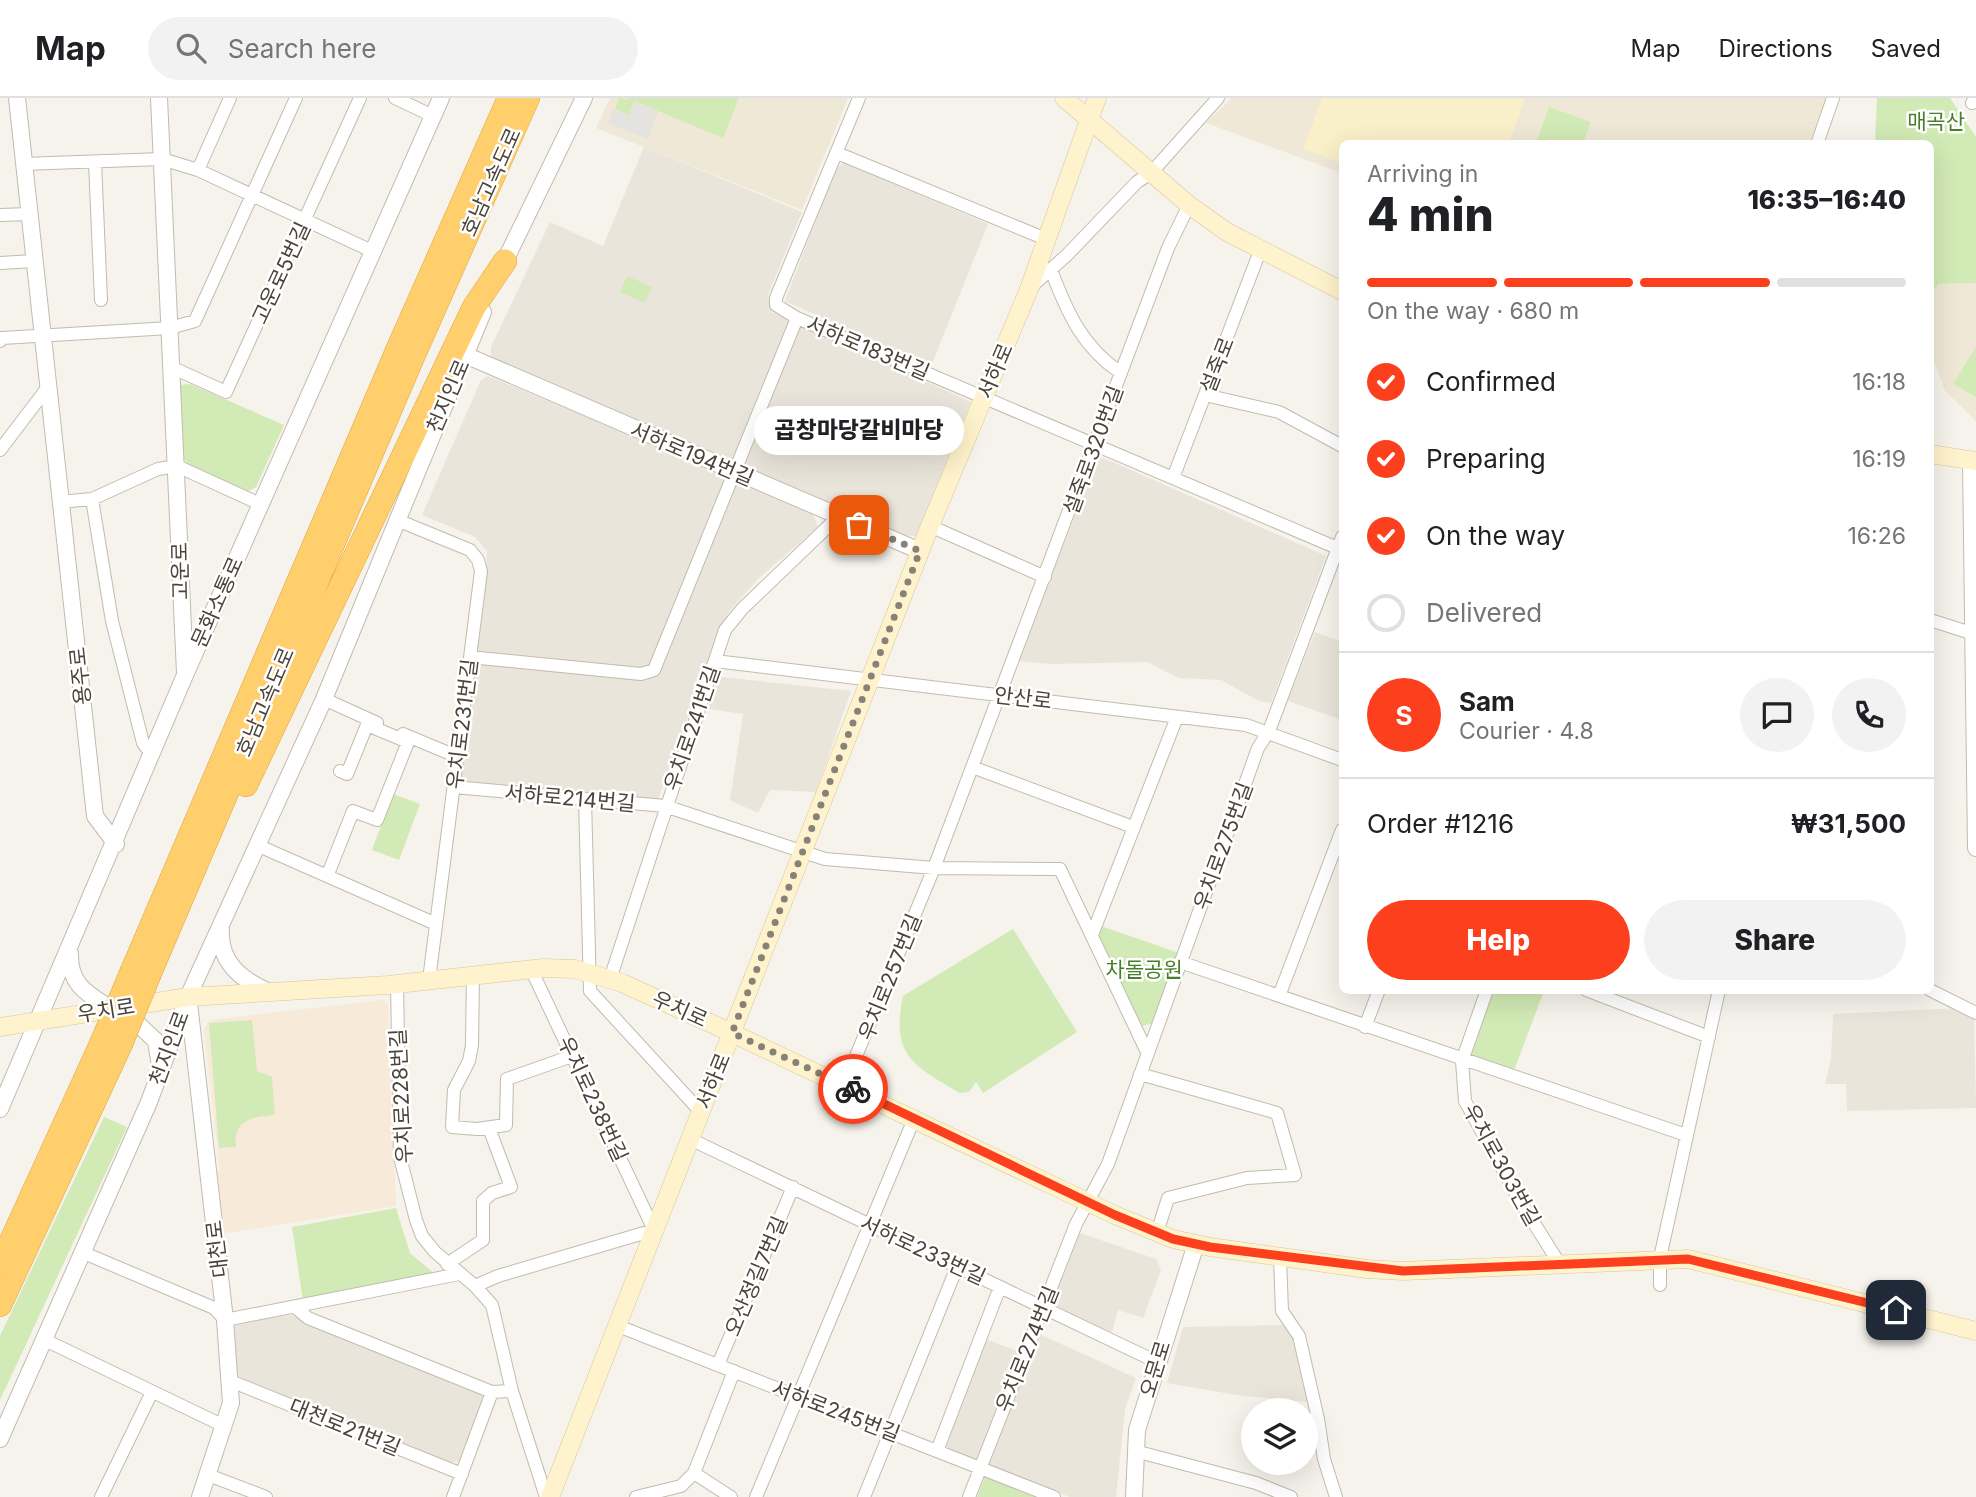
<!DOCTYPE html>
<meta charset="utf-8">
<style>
:root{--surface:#fff;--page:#f2f2f2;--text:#202124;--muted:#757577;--line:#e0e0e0;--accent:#fc3f1d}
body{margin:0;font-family:Inter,"Noto Sans KR",sans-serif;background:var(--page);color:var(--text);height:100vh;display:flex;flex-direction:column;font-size:26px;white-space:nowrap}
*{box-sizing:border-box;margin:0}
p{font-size:23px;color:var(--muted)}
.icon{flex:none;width:38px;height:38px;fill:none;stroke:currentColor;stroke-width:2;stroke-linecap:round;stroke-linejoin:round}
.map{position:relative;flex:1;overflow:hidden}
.panel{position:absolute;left:1339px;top:42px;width:595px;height:854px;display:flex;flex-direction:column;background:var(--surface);border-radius:10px;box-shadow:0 7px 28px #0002}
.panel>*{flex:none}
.fabs{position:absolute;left:1241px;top:1300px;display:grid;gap:14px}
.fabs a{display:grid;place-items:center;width:77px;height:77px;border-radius:50%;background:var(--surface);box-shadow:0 7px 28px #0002;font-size:35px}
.pin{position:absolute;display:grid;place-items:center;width:60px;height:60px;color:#fff;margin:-30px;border-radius:14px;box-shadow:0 4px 10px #0006}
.courier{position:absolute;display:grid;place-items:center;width:70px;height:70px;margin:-35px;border:5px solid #fc3f1d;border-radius:50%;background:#fff;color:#222;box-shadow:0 2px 9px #0007}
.bubble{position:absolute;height:49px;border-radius:24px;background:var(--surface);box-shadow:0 7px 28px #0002;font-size:23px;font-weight:800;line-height:49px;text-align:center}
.overview em{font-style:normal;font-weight:800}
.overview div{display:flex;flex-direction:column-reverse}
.overview{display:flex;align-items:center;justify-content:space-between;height:119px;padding:0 28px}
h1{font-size:46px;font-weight:800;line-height:52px}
.bar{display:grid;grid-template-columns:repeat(4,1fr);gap:10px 7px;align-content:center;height:84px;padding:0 28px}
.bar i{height:9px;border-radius:5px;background:var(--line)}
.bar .active{background:var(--accent)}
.bar p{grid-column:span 4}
.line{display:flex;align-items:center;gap:18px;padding:0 28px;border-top:2px solid var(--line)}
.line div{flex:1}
.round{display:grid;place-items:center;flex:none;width:74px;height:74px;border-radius:37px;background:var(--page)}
ol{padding:0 28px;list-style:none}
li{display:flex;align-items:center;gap:21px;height:77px}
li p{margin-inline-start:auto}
li .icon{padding:7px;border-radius:50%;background:var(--accent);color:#fff;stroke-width:4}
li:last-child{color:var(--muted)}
li i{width:38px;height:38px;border:4px solid var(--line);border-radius:50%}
.primary-button{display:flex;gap:14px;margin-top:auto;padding:14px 28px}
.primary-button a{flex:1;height:80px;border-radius:42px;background:var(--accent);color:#fff;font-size:28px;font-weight:800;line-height:80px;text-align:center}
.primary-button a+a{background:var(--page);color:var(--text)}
header{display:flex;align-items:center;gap:42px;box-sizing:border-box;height:98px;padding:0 35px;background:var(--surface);border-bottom:2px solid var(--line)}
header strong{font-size:33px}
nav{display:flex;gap:38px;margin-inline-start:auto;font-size:24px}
.search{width:490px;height:63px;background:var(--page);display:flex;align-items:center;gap:18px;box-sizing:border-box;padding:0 24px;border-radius:38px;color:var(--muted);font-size:26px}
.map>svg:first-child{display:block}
.residential{fill:#eae5da}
.commercial{fill:#f7ead8}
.education{fill:#efe8d6}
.green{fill:#d2eab5}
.sand{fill:#f9efc9}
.parking{fill:#e5e3e0}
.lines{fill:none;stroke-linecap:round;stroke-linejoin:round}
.minor-casing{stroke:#c2bbae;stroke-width:14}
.tertiary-casing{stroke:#c2bbae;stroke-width:18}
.secondary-casing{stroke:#d6c79b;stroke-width:19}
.motorway-casing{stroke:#e0a43c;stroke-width:24}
.minor{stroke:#fff;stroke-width:12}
.tertiary{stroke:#fff;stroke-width:16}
.secondary{stroke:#fff3cd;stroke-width:18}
.motorway{stroke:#ffcf6e;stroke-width:23}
.motorway-bridge-casing{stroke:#e0a43c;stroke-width:24;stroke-linecap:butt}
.motorway-bridge{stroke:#ffcf6e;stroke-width:23}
.done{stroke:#878178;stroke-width:7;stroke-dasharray:0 12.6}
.route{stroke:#fc3f1d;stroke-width:9}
.labels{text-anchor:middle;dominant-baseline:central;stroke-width:5;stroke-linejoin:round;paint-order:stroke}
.park-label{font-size:21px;fill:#4a7f2a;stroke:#fff}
.street-label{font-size:21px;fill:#4b4439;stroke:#fff}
</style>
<header>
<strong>Map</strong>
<div class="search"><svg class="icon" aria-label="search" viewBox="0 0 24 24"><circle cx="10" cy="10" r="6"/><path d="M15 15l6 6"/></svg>Search here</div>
<nav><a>Map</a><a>Directions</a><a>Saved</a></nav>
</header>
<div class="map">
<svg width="1976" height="1399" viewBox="0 0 1976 1399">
<rect width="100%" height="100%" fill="#f6f3ec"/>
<path class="residential" d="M644,49L802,114L768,197L772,214L971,304L916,438L900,437L498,265L491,258V249L550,124L603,148Z
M844,65L988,126L931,268L785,203L836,70Z
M488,278L812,413L818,429L760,479L730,512L717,539L658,702L460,686L485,492L487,453L475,439L422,417L481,282Z
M1099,358L1326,458L1271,605L1259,603L1221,582L1179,580L1147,564L1052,566L1017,563Z
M1315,534L1342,544V622L1288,603Z
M712,578L851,593L816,694L770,692L758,715L730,702L743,616L703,610Z
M1962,910L1974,918L1976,1010L1847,1013L1846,986H1825L1831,961L1833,916Z
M1080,1135L1156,1161L1161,1172L1143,1220L1118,1212L1112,1234L1060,1215L1054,1201Z
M290,1217L481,1292L483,1299L459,1363L450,1365L242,1280L231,1271L230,1226Z
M1284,1227L1295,1235L1309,1304L1236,1297L1167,1285L1183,1229Z
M1037,1235L1136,1280L1125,1311L1116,1399H1070L942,1350L983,1240L1028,1257Z"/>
<path class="commercial" d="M383,902L388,905L396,1108L222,1136L215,1074L220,1073L204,931L209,922Z"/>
<path class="education" d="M610,0H848L802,112L596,30Z
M1232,0H1826L1809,45L1342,46V75L1206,25Z
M1976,185V323L1945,293L1930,252V196L1939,186Z"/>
<path class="green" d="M619,0L630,2L628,0H739L723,40L634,3L629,17L615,11Z
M1877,0H1950L1976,39V185L1939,186L1930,196V46L1875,45Z
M1549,9L1591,24L1583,45H1536Z
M627,178L652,189L645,205L620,194Z
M1976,249V299L1953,286Z
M190,286L284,327L256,389L247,394L191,369L181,358L179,287Z
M393,696L420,706L399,762L372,752Z
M1101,828L1179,855L1154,925L1142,928L1099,839Z
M1013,831L1077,934L983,995L976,984L969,994L960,995C912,967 891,957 903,898Z
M1493,893H1544L1513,975L1469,958Z
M252,922L257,973L272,979L275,1017C253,1019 233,1021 236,1049L219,1050L209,925Z
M104,1019L127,1029L0,1302V1238Z
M396,1110L410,1155L436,1177L303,1203L292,1129Z
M985,1379L1037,1399H977Z"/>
<path class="sand" d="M1322,0H1525L1509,45L1342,46V65L1303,51Z"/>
<path class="parking" d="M635,4L658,13L648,41L608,25L613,11L629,17Z"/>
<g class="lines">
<defs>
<path id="minor" d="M395,0L433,18
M1972,5L1976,4
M1817,46L1833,0
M837,55L1046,141
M95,64L101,202
M23,66L162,61L198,72L374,154
M198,72L230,0
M0,117L29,116
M0,165L34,163
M1051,172C1067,214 1082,249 1121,275
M1032,188L1067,157L1137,84L1151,75L1218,0
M797,220L776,207V200L859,0
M0,243L2,240L170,230L195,223L296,0
M171,269L226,294L360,0
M1205,297L1279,314L1342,348
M0,352L48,289
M1173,380L1260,153
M92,401L158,371L177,368L260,406
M59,404L92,401L112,523L143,645L152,657
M397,422L470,452L478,462L481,473L429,882
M930,428L1045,479
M1930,522L1971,535
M470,559L641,576L654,572L797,220L1342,452
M715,563L1246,627L1342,662
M324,601L377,625
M403,636L458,659
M972,669L1133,729
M454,689L665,708L825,761L934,770L1060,771L1147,954
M585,701L590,893L700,1013
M259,748L436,826
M328,776L353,713L377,722L408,644L367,627L347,676L340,673
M1092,837L1177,619
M1180,864L1686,1037
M473,877L472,947L469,963L454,992L452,1029L477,1031L506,1027L507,981L572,958
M610,881L725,532L742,511L839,418
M397,886L400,1059L416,1122L422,1138L435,1154L475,1188L492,1207L512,1293L546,1399
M1487,892L1462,963L1465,1003L1520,1103L1559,1165
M1586,892L1709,939
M1930,892L1976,915
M1279,898L1342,732
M1365,929L1379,892
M1140,976L1277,1015L1295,1077L1247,1080L1168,1100L1157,1135
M844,987L934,770L1168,150L1189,107
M690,1041L1157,1264
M84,1155L214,1210L225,1222L459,1176
M1280,1160L1282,1213L1299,1238L1318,1321L1324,1361L1336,1399
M447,1166L483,1142V1103L492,1095L511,1089L489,1030
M1660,1187V1160L1719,892
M475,1188L498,1178L654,1132L531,871
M296,1210L308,1220L492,1294L512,1293
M618,1228L1054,1399
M45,1242L224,1328
M718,1267L793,1089
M228,1282L462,1376
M937,1353L1000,1189
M1135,1353L1256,1385L1291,1399
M694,1375L734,1273
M208,1377L266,1399
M101,1399L152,1294
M453,1399L492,1294
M636,1399L681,1388L694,1375L731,1399
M756,1399L914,1021
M864,1399L957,1169
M969,1399L1076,1126L1108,1066L1258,650L1269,633L1342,439"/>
<path id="tertiary" d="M17,0L95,718L116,746
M159,0L185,575
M501,171L584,0
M465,257L920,453
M1971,362L1976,750
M221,832C219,865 242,882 269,894
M70,856C69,887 88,896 111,911
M189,905L225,1222L231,1305L200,1399
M125,914L156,943L160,968
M0,1011L185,577L441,0
M0,1341L149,1004L188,899L324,601L483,214
M1134,1399L1137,1332L1196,1146"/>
<path id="secondary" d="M1064,0L1189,107L1227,134L1342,193
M1930,356L1976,363
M0,929L188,899L388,887L543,870L575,871L622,885L732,935L1115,1117L1173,1141L1210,1149L1367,1171L1403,1173L1688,1161L1976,1233
M550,1399L930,428L1029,191L1097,0"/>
<path id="motorway" d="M246,687L474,209L505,163
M132,873L399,248L509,0
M150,875L412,261L528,0
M0,1167L101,946
M0,1207L121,946"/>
</defs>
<use href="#minor" class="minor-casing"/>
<use href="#tertiary" class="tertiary-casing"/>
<use href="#secondary" class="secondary-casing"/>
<use href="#motorway" class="motorway-casing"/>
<use href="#minor" class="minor"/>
<use href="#tertiary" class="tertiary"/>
<use href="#secondary" class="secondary"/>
<use href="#motorway" class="motorway"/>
<defs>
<path id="motorway-bridge" d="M101,946L132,873
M121,946L150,875"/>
</defs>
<use href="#motorway-bridge" class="motorway-bridge-casing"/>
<use href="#motorway-bridge" class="motorway-bridge"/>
</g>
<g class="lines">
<path class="done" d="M853,991L732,935L920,453L859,427"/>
<path class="route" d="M853,991L1115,1117L1173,1141L1210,1149L1403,1173L1688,1161L1896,1212"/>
</g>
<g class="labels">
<g class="park-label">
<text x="1936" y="23">매곡산</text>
<text x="1144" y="871">차돌공원</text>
</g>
<g class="street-label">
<text transform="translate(491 84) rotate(-66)">호남고속도로</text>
<text transform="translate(281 175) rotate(-65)">고운로5번길</text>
<text transform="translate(868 250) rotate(23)">서하로183번길</text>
<text transform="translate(1217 267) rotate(-69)">설죽로</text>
<text transform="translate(995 273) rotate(-67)">서하로</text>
<text transform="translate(448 298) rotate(-67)">천지인로</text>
<text transform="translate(1093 352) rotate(-70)">설죽로320번길</text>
<text transform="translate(692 356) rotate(23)">서하로194번길</text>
<text transform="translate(180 473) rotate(-91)">고운로</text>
<text transform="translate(217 504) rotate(-66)">문화소통로</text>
<text transform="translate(80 578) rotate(-96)">용주로</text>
<text transform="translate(1023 600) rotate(7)">안산로</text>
<text transform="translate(265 604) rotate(-67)">호남고속도로</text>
<text transform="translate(462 626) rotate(-83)">우치로231번길</text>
<text transform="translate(692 630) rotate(-71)">우치로241번길</text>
<text transform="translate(570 700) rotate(5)">서하로214번길</text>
<text transform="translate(1223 748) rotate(-70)">우치로275번길</text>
<text transform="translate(890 879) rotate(-68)">우치로257번길</text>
<text transform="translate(680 911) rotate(24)">우치로</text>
<text transform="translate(106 912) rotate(-9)">우치로</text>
<text transform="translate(169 950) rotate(-70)">천지인로</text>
<text transform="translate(713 983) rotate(-68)">서하로</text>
<text transform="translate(401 998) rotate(-93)">우치로228번길</text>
<text transform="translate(593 1001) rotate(65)">우치로238번길</text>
<text transform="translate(1502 1067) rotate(61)">우치로303번길</text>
<text transform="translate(217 1151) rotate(-97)">대천로</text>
<text transform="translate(923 1152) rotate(25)">서하로233번길</text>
<text transform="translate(756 1178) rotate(-67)">오산정길7번길</text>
<text transform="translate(1027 1251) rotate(-68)">우치로274번길</text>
<text transform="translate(1155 1271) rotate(-73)">오문로</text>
<text transform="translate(836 1313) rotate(21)">서하로245번길</text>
<text transform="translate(345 1329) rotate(22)">대천로21번길</text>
</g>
</g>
</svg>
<div class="fabs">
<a><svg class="icon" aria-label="layers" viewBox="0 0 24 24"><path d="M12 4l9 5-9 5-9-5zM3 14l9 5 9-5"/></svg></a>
</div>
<div class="pin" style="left:859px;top:427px;background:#ea580c"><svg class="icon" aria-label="bag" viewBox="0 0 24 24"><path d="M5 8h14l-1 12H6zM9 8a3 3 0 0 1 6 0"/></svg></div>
<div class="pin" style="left:1896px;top:1212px;background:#1f2937"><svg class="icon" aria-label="home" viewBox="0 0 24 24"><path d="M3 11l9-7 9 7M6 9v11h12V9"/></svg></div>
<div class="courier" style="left:853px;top:991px"><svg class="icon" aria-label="bike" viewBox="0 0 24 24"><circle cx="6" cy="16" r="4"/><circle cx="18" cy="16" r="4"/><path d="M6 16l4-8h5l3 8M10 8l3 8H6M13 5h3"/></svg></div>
<div class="bubble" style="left:754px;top:308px;width:210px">곱창마당갈비마당</div>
<section class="panel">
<div class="overview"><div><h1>4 min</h1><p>Arriving in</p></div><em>16:35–16:40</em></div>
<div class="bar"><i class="active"></i><i class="active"></i><i class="active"></i><i></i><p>On the way · 680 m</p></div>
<ol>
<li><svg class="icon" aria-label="check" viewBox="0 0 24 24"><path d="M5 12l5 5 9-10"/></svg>Confirmed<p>16:18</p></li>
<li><svg class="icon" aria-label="check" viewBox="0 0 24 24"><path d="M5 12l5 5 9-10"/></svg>Preparing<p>16:19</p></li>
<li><svg class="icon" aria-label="check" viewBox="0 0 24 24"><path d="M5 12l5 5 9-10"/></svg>On the way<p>16:26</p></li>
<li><i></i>Delivered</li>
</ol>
<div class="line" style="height:126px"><b class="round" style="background:var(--accent);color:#fff">S</b><div><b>Sam</b><p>Courier · 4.8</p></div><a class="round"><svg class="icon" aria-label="chat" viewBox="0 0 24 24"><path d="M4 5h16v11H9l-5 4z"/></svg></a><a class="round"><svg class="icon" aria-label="phone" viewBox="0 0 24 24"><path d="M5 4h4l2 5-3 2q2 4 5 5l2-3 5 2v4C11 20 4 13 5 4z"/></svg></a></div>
<div class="line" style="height:91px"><div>Order #1216</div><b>₩31,500</b></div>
<div class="primary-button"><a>Help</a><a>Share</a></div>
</section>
</div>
